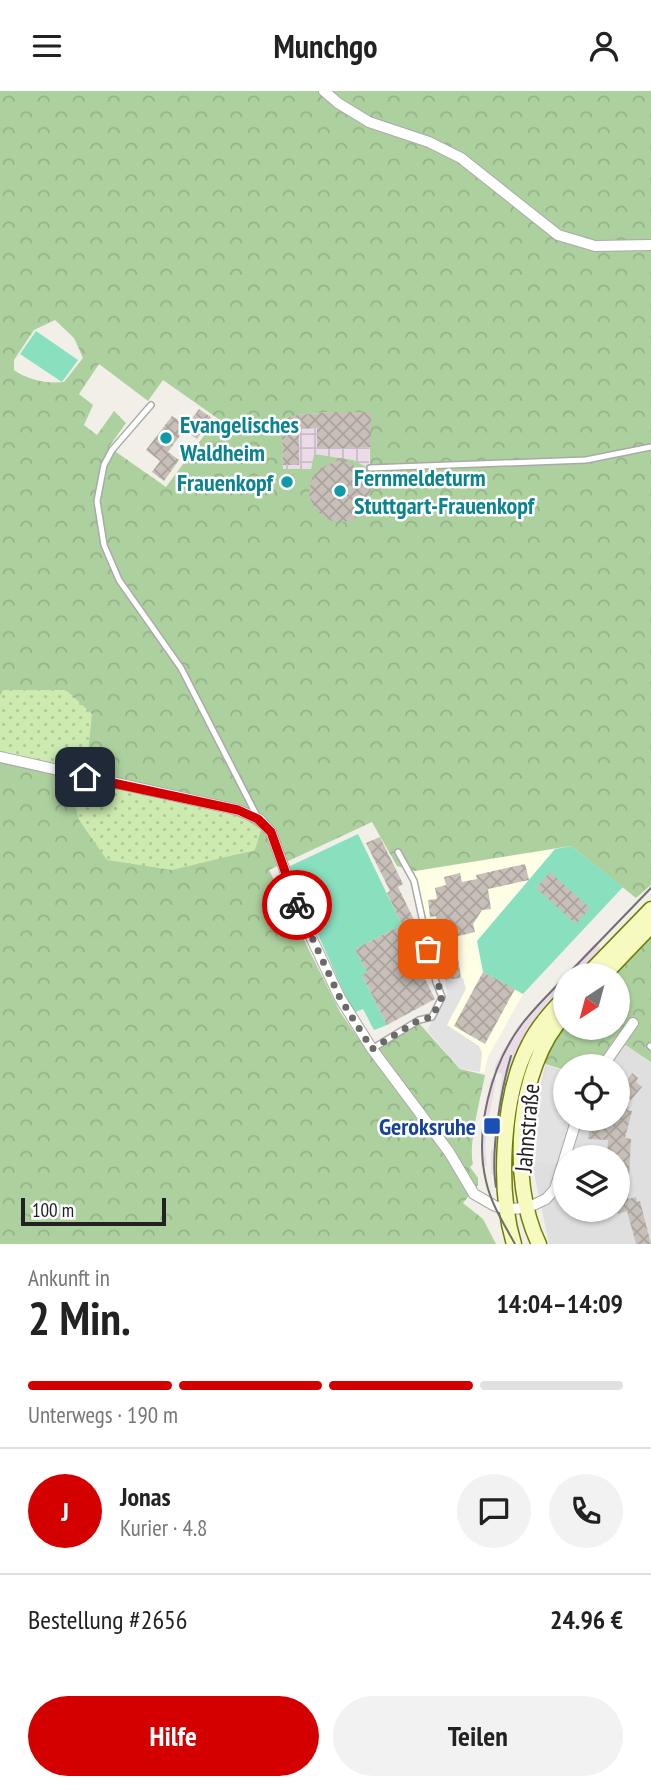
<!DOCTYPE html>
<html lang="de">
<meta charset="utf-8">
<style>
:root{--surface:#fff;--page:#f2f2f2;--text:#222;--muted:#767676;--line:#e0e0e0;--accent:#d40000}
body{margin:0;font-family:"PT Sans Narrow",sans-serif;background:var(--page);color:var(--text);height:100vh;display:flex;flex-direction:column;font-size:26px;white-space:nowrap}
*{box-sizing:border-box;margin:0}
p{font-size:23px;color:var(--muted)}
.icon{flex:none;width:38px;height:38px;fill:none;stroke:currentColor;stroke-width:2;stroke-linecap:round;stroke-linejoin:round}
.map{position:relative;height:1153px;overflow:hidden}
.details{display:flex;flex-direction:column;background:var(--surface);flex:1}
.details>*{flex:none}
.needle{width:46px;rotate:216deg}
.tools{position:absolute;left:553px;top:872px;display:grid;gap:14px}
.tools a{display:grid;place-items:center;width:77px;height:77px;border-radius:50%;background:var(--surface);box-shadow:0 2px 5px #0004;font-size:35px}
.scale{position:absolute;left:21px;bottom:18px;width:145px;box-sizing:border-box;padding-left:7px;border:4px solid #222;border-top:0;font-size:19px;line-height:24px;white-space:nowrap;color:#222;-webkit-text-stroke:5px #fff;paint-order:stroke}
.pin{position:absolute;display:grid;place-items:center;width:60px;height:60px;color:#fff;margin:-30px;border-radius:14px;box-shadow:0 4px 10px #0006}
.courier{position:absolute;display:grid;place-items:center;width:70px;height:70px;margin:-35px;border:5px solid #d40000;border-radius:50%;background:#fff;color:#222;box-shadow:0 2px 9px #0007}
.overview em{font-style:normal;font-weight:600}
.overview div{display:flex;flex-direction:column-reverse}
.overview{display:flex;align-items:center;justify-content:space-between;height:119px;padding:0 28px}
h1{font-size:46px;font-weight:600;line-height:52px}
.bar{display:grid;grid-template-columns:repeat(4,1fr);gap:10px 7px;align-content:center;height:84px;padding:0 28px}
.bar i{height:9px;border-radius:5px;background:var(--line)}
.bar .current{background:var(--accent)}
.bar p{grid-column:span 4}
.line{display:flex;align-items:center;gap:18px;padding:0 28px;border-top:2px solid var(--line)}
.line div{flex:1}
.round{display:grid;place-items:center;flex:none;width:74px;height:74px;border-radius:37px;background:var(--page)}
.button{display:flex;gap:14px;margin-top:auto;padding:14px 28px}
.button a{flex:1;height:80px;border-radius:42px;background:var(--accent);color:#fff;font-size:28px;font-weight:600;line-height:80px;text-align:center}
.button a+a{background:var(--page);color:var(--text)}
header{display:flex;justify-content:space-between;align-items:center;height:91px;padding:0 28px;background:var(--surface);font-size:32px;font-weight:600}
.map>svg:first-child{display:block}
.residential{fill:#e0dfdf;fill-rule:evenodd}
.industrial{fill:url(#industrial-grid)}
.education{fill:#ffffe5}
.railway{fill:#ebdbe8}
.forest{fill:url(#forest-crowns);fill-rule:evenodd}
.garden{fill:url(#garden-dots)}
.pitch{fill:#88e0be}
.parking{fill:#e2e2e2}
.building{fill:url(#building-cross-hatch)}
.lines{fill:none;stroke-linecap:round;stroke-linejoin:round}
.lane-casing{stroke:#a9a9a9;stroke-width:8}
.street-casing{stroke:#a9a9a9;stroke-width:12}
.secondary-casing{stroke:#707d05;stroke-width:17}
.lane{stroke:#fff;stroke-width:5}
.street{stroke:#fff;stroke-width:10}
.secondary{stroke:#f7fabf;stroke-width:14}
.tram{stroke:#707070;stroke-width:2}
.done{stroke:#6b6a68;stroke-width:7;stroke-dasharray:0 12.6}
.route{stroke:#d40000;stroke-width:9}
.culture-dot{fill:#0f9aa8;stroke:#fff;stroke-width:2.5}
.transit-dot{fill:#1a4fb4;stroke:#fff;stroke-width:2.5}
.labels{text-anchor:middle;dominant-baseline:central;stroke-width:5;stroke-linejoin:round;paint-order:stroke}
.culture-label{font-size:24px;font-weight:bold;fill:#0d838f;stroke:#fff;text-anchor:start}
.transit-label{font-size:24px;font-weight:bold;fill:#164399;stroke:#fff;text-anchor:end}
.street-label{font-size:24px;fill:#222;stroke:#fff}
</style>
<header><svg class="icon" aria-label="menu" viewBox="0 0 24 24"><path d="M4 6h16M4 12h16M4 18h16"/></svg>Munchgo<svg class="icon" aria-label="person" viewBox="0 0 24 24"><circle cx="12" cy="8" r="4"/><path d="M4 21q1-7 8-7t8 7"/></svg></header>
<div class="map">
<svg width="651" height="1153" viewBox="0 0 651 1153">
<defs>
<pattern id="industrial-grid" width="8" height="8" patternUnits="userSpaceOnUse" patternTransform="scale(1.75)"><rect width="8" height="8" fill="#ebdbe8"/><path d="M0 4h8M4 0v8" fill="none" stroke="#c9bcc7"/></pattern>
<pattern id="forest-crowns" width="20" height="18" patternUnits="userSpaceOnUse" patternTransform="scale(1.75)"><rect width="20" height="18" fill="#add19e"/><path d="M2 6a3 3 0 1 1 6 0M12 15a3 3 0 1 1 6 0" fill="none" stroke="#95b388"/></pattern>
<pattern id="garden-dots" width="8" height="8" patternUnits="userSpaceOnUse" patternTransform="scale(1.75)"><rect width="8" height="8" fill="#cdebb0"/><path d="M2 2h.1M6 6h.1" fill="none" stroke="#b0c997" stroke-width="1.8" stroke-linecap="round"/></pattern>
<pattern id="building-cross-hatch" width="8" height="8" patternUnits="userSpaceOnUse" patternTransform="scale(1.75)"><rect width="8" height="8" fill="#c7bfb8"/><path d="M0 0l8 8M0 8l8-8" fill="none" stroke="#aba49e"/></pattern>
</defs>
<rect width="100%" height="100%" fill="#f2efe9"/>
<path class="residential" d="M615,947L651,971V1153H549L532,1072L534,1025L545,974L565,980V1027H618V975H598ZM565,1066H618V1118H565Z"/>
<path class="industrial" d="M331,321H371L369,379L314,363L311,378H283L281,343L276,345L271,331L297,324Z"/>
<path class="education" d="M571,755L623,796L523,903L488,966L484,982L460,978L427,939L447,903L444,882L439,883L414,790L415,780Z"/>
<path class="railway" d="M595,852L602,859L579,884H565V898L548,915L518,962L503,1013L498,1077L496,1083H491V1059H493L502,983L494,980L496,972L518,935Z
M491,987L496,989L487,1036L485,1058L487,1075L481,1076L482,1035Z"/>
<path class="forest" d="M0,0H651V794L636,807L571,755L415,780L397,775L372,731L269,779L340,921L368,961L418,931L460,978L485,984C481,1005 468,1054 473,1073L470,1076L478,1087V1094L463,1112L483,1128L496,1153H0V660L86,682L0,605ZM55,229L74,247L83,267L64,291C47,293 28,289 14,279V269L34,239ZM99,273L148,310L163,289L217,327L166,396L109,356L126,332L114,320L97,344L84,334L93,314L79,303ZM331,321H370V378L353,369L314,363L311,378H283L282,343L276,345L271,331L297,324ZM70,690L222,720L255,759L219,767Z
M651,846V971L615,947L597,975H565V979L545,973L553,949L565,936H618V884H615Z"/>
<path class="garden" d="M3,599H66L92,623L86,682L0,660V605Z
M69,689L222,720L245,728L261,739L255,759L172,779L107,769L79,729Z"/>
<path class="pitch" d="M36,240L78,269L62,291L20,263Z
M358,743L402,834L355,858L367,881L362,884L387,934L374,939L363,918L353,922L288,776Z
M571,755L623,796L523,903L483,881L477,850L555,758Z"/>
<path class="parking" d="M463,887L466,898L447,934L479,955L482,962L480,981L460,978L427,939L447,903L445,889Z
M547,977L565,982V1027L557,1073L534,1071L533,1060L536,1025Z"/>
<path class="building" d="M199,318L212,327L197,348L184,339Z
M333,321H371V356L317,358V337L299,338V374H283L282,343L276,345L271,331L297,324Z
M172,325L187,335L168,361L179,369L164,390L152,381L160,370L146,359Z
M341,368L362,379L368,388L371,398L368,414L362,423L353,429L342,431L332,430L322,425L312,413L309,403L312,387L319,378Z
M380,746L403,793L398,796L420,841L425,870L418,874L435,908L387,934L362,884L367,881L355,858L402,834L387,802L390,800L366,752Z
M525,773L529,789L488,798L491,818L482,819L473,833L475,841L455,846L461,887L445,889L436,825L430,826L428,809L437,808L435,797L446,794L444,786L460,782L462,791L477,788L476,784Z
M550,781L590,817L576,833L536,797Z
M483,881L515,898L485,953L454,935Z
M632,982L638,987L636,991L642,996L631,1009L618,999V994L624,987L627,989Z
M618,1013L629,1016L627,1019L632,1020L625,1047L631,1048L628,1108L636,1106L637,1111L640,1110L651,1153H636L627,1120L618,1123V1066H607L608,1049L588,1048L591,1027H618Z"/>
<g class="lines">
<defs>
<path id="lane" d="M151,314L112,359L104,374L97,410L104,454L119,489L181,577L258,727
M370,377L586,369L651,356
M650,955L651,956
M372,958L419,929L432,926L442,906L436,891L414,790L398,761"/>
<path id="street" d="M324,0L338,12L369,31L429,51L461,67L558,144L595,155L651,154
M0,666L238,719L259,728L271,741L302,827L340,907L372,958L449,1061L474,1103L495,1115L507,1118L527,1117L546,1108L555,1098L577,1027
M603,975L633,932"/>
<path id="secondary" d="M587,884L651,818
M604,884L651,835
M514,1153C497,1098 502,1004 529,953C538,935 552,920 565,906
M539,1153C508,1090 516,975 565,924"/>
</defs>
<use href="#lane" class="lane-casing"/>
<use href="#street" class="street-casing"/>
<use href="#secondary" class="secondary-casing"/>
<use href="#lane" class="lane"/>
<use href="#street" class="street"/>
<use href="#secondary" class="secondary"/>
<path class="tram" d="M567,884L651,797
M496,1096C490,1063 501,998 511,965
M515,1153C504,1133 491,1113 486,1090C474,1039 491,974 522,933C535,916 551,901 565,886"/>
</g>
<g class="lines">
<path class="done" d="M297,814L340,907L372,958L419,929L432,926L442,906L428,858"/>
<path class="route" d="M85,686L238,719L258,728L271,741L297,814"/>
</g>
<g class="culture-dot">
<circle cx="166" cy="347" r="7"/>
<circle cx="287" cy="391" r="7"/>
<circle cx="340" cy="400" r="7"/>
</g>
<rect class="transit-dot" x="483" y="1026" width="18" height="18" rx="3.5"/>
<g class="labels">
<g class="culture-label">
<text x="180" y="333">Evangelisches<tspan x="180" dy="28">Waldheim</tspan></text>
<text x="354" y="386">Fernmeldeturm<tspan x="354" dy="28">Stuttgart-Frauenkopf</tspan></text>
<text x="273" y="391" text-anchor="end">Frauenkopf</text>
</g>
<g class="transit-label">
<text x="476" y="1035">Geroksruhe</text>
</g>
<g class="street-label">
<text transform="translate(527 1037) rotate(-85)">Jahnstraße</text>
</g>
</g>
</svg>
<div class="tools">
<a><svg class="needle" viewBox="-14 -14 28 28"><path d="M0-13l5 13h-10z" fill="#e53935"/><path d="M0 13l5-13h-10z" fill="#767676"/></svg></a>
<a><svg class="icon" aria-label="locate" viewBox="0 0 24 24"><circle cx="12" cy="12" r="6"/><path d="M12 2v4M12 18v4M2 12h4M18 12h4"/></svg></a>
<a><svg class="icon" aria-label="layers" viewBox="0 0 24 24"><path d="M12 4l9 5-9 5-9-5zM3 14l9 5 9-5"/></svg></a>
</div>
<div class="scale">100 m</div>
<div class="pin" style="left:428px;top:858px;background:#ea580c"><svg class="icon" aria-label="bag" viewBox="0 0 24 24"><path d="M5 8h14l-1 12H6zM9 8a3 3 0 0 1 6 0"/></svg></div>
<div class="pin" style="left:85px;top:686px;background:#1f2937"><svg class="icon" aria-label="home" viewBox="0 0 24 24"><path d="M3 11l9-7 9 7M6 9v11h12V9"/></svg></div>
<div class="courier" style="left:297px;top:814px"><svg class="icon" aria-label="bike" viewBox="0 0 24 24"><circle cx="6" cy="16" r="4"/><circle cx="18" cy="16" r="4"/><path d="M6 16l4-8h5l3 8M10 8l3 8H6M13 5h3"/></svg></div>
</div>
<section class="details">
<div class="overview"><div><h1>2 Min.</h1><p>Ankunft in</p></div><em>14:04–14:09</em></div>
<div class="bar"><i class="current"></i><i class="current"></i><i class="current"></i><i></i><p>Unterwegs · 190 m</p></div>
<div class="line" style="height:126px"><b class="round" style="background:var(--accent);color:#fff">J</b><div><b>Jonas</b><p>Kurier · 4.8</p></div><a class="round"><svg class="icon" aria-label="chat" viewBox="0 0 24 24"><path d="M4 5h16v11H9l-5 4z"/></svg></a><a class="round"><svg class="icon" aria-label="phone" viewBox="0 0 24 24"><path d="M5 4h4l2 5-3 2q2 4 5 5l2-3 5 2v4C11 20 4 13 5 4z"/></svg></a></div>
<div class="line" style="height:91px"><div>Bestellung #2656</div><b>24.96 €</b></div>
<div class="button"><a>Hilfe</a><a>Teilen</a></div>
</section>
